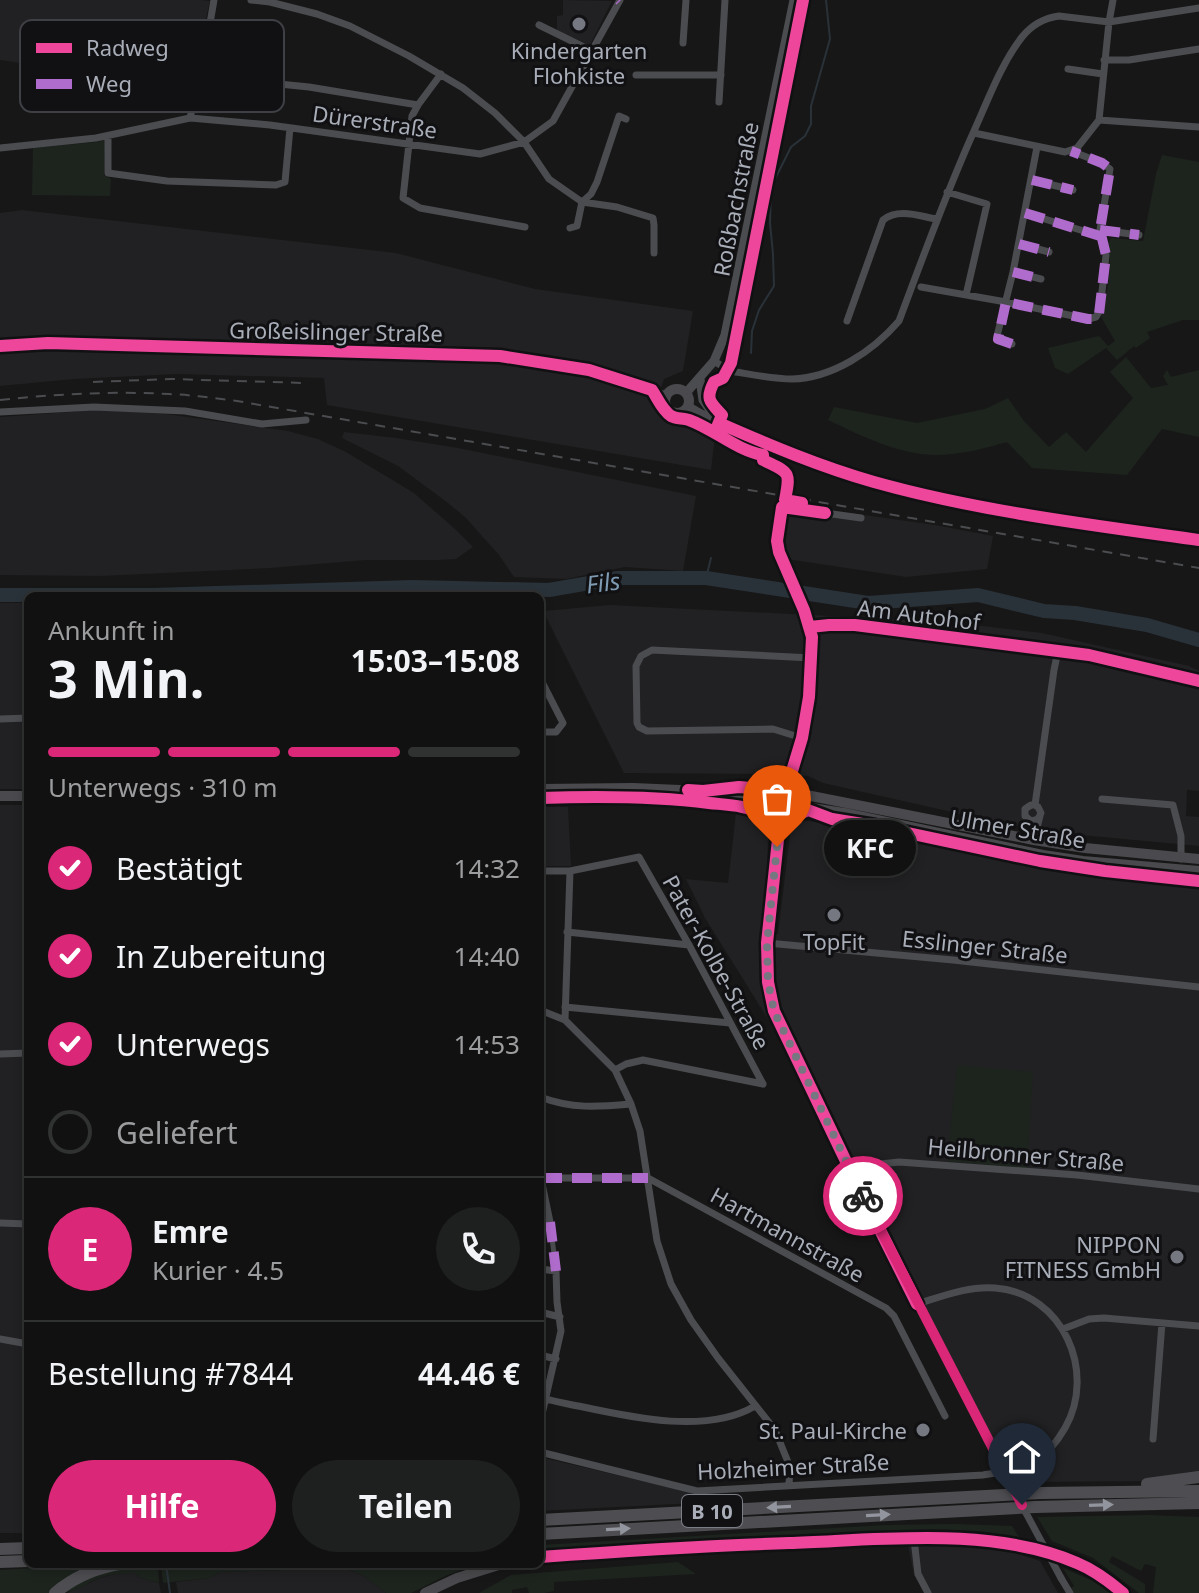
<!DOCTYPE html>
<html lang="de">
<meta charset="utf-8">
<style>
:root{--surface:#111;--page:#1e1f1f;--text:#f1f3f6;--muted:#9c9d9f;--line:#303131;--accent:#db2777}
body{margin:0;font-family:"Noto Sans",sans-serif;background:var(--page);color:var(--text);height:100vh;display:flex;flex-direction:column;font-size:30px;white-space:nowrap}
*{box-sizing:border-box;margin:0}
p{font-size:26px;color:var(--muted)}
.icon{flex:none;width:44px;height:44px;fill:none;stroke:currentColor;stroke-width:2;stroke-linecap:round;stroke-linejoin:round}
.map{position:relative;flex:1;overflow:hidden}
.side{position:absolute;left:24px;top:592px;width:520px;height:976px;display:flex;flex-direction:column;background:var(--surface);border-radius:12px;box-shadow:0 4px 12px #0003,0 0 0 2px var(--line)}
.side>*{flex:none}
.pin{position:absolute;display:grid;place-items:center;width:68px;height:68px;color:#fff;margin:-82px -34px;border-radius:50% 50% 50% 0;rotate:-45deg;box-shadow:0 0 8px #0007}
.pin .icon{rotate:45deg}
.courier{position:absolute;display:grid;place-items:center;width:80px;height:80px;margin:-40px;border:6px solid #db2777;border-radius:50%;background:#fff;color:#222;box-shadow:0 2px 10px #0007}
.bubble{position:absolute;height:56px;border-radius:28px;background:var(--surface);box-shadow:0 4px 12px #0003,0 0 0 2px var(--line);font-size:26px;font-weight:700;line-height:56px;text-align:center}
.headline em{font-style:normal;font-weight:700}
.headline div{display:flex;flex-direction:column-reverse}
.headline{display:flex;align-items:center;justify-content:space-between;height:136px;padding:0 24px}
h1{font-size:52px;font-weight:700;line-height:60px}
.bar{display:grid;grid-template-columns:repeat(4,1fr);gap:12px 8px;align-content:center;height:96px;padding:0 24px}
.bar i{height:10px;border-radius:6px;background:var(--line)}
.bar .on{background:var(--accent)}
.bar p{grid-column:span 4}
.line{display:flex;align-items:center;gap:20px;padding:0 24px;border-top:2px solid var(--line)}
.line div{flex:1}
.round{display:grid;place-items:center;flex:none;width:84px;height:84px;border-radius:42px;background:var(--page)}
ol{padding:0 24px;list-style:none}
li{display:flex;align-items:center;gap:24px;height:88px}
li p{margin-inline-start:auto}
li .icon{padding:8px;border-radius:50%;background:var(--accent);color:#fff;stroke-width:4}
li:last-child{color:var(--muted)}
li i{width:44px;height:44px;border:4px solid var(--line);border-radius:50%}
.action{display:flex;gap:16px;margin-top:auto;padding:16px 24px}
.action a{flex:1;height:92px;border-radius:48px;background:var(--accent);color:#fff;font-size:32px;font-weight:700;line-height:92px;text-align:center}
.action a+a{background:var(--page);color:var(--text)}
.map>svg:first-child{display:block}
.built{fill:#212123}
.green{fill:#1d241e}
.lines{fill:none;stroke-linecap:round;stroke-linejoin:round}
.stream{stroke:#2a3239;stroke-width:2}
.river{stroke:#2a3239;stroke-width:14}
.pedestrian{stroke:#4b4c50;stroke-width:5}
.minor{stroke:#4b4c50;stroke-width:7}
.tertiary{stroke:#4b4c50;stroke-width:9}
.secondary{stroke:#4a4a4e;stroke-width:10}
.trunk{stroke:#4e4e52;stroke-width:12}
.rail{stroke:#4b4c4f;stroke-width:2;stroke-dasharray:10 8;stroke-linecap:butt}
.minor-bridge{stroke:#4b4c50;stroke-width:7}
.quiet{stroke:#b06ccc;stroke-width:10;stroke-dasharray:20 10;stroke-linecap:butt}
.cycleway-casing{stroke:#111113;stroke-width:17}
.cycleway{stroke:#ed469a;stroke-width:12}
.oneway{fill:#92959e}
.done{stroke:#757880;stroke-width:8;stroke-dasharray:0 14.4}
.route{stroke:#db2777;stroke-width:10}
.poi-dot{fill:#757880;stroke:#111113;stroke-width:3}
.labels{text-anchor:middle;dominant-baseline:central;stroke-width:6;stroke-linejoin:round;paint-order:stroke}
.shield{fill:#111113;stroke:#7b7e86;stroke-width:2}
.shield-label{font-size:20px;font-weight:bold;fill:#a8adb8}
.poi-label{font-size:22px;fill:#a8adb8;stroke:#111113}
.street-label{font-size:22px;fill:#a8adb8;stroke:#111113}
.water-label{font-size:24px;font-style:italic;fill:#7f9bb3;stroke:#111113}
.key{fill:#111113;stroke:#3e4045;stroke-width:2}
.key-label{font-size:22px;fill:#a8adb8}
</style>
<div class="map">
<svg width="1199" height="1593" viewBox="0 0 1199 1593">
<rect width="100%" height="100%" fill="#171717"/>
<path class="built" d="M0,0H201L210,1L190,87L0,60Z
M563,0L612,1L590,45L557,31V16L563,15Z
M22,210L396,253L535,289L693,311L683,371L664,379L657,401L668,415L715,436L711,470L327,405L324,378L177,374L74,379L0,386V213Z
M97,410L166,414L288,431L318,439L346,452L414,493L455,529L473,547L456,559L438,560H366L270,568L101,576L0,575V417Z
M344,432L396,438L458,448L696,496L683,571L625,567L566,579L514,577L499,555L466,518L448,503L398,466L342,438Z
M787,504L935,525L993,536L987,569L906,577L787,559L783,544Z
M0,603H28V789H0Z
M610,605L949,622L1042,633L1189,666L1199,671V791L1187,790L1186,816L1199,817V846L1049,832L1001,823L823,783L808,776L776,774L624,773L543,611Z
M0,805H28V1533H0Z
M540,807H568L571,866H540Z
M736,813H756L766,821L768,836L767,877L762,933L778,934L792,818L962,848L1098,876L1182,885L1199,879V1472L1167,1481L1018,1482L998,1461L914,1306L848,1178L784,1045L705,918L686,879L728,883Z
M540,1457L697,1494L696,1503L540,1511Z
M954,1544L1000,1548L1040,1561L1058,1593H925L914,1575L908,1545Z
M345,1568L364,1576L386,1593H178L176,1582L209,1578L220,1572Z
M119,1573H135L141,1578L159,1583L161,1593H67L100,1578Z"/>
<path class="green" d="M105,140L104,175L111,179L110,196L32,195L33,148L97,142Z
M1162,155L1199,162V320H1183L1147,332L1150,338L1136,348L1134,346L1117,360L1106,348L1068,374L1055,368L1048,348L1099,336L1108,346L1115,341L1101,317C1106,302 1114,259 1107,245L1111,238L1143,241L1156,174Z
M1126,357L1151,388L1168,385L1163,376L1167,370L1171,377L1199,370V437L1162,429L1127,475L1032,468L1007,442C989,447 971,452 952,454C909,460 866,438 828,420L834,407L917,423L985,409L1008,398L1024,421L1049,447L1066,432L1086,452L1133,398L1110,372Z
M957,1065L1033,1072L1027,1169L947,1161Z
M1148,1515L1199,1517V1593H1153L1156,1567L1145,1564L1141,1571L1112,1556L1109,1562L1145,1584V1593H1139L1093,1558L1052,1541L1037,1517Z
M955,1524L1012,1526L1019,1537C951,1523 878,1532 810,1536C720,1541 630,1546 540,1551V1545L885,1525Z
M678,1562L696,1574L554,1582V1591L544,1593H529L527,1587L512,1590V1593H479L511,1575Z
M95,1564L94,1567L49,1593H0V1570Z
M208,1564H476L443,1577L411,1593H386L364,1576L345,1568L220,1572L209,1578L163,1583L161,1566Z
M138,1565H158L159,1583L141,1578L135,1573C122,1573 109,1574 97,1579C85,1584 73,1593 60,1593C82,1576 111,1570 138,1565Z
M1063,1568L1091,1580L1111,1593H1074L1071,1588L1074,1586Z"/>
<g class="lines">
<path class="stream" d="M751,353L752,331L759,310L774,286L773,254L770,223L771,187L791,147L805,136L811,124V106L830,39L826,0
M706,578L711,558
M153,596V595
M166,1564L170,1593"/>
<path class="river" d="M0,595H153L413,587L549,590L618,578H706L868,603L978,595L1044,611L1075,613L1147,625L1199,640"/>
<path class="pedestrian" d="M550,1222L556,1270"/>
<path class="minor" d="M251,0L270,2L317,14L350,26L409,56L463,88L495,113L524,142L549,179L582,202L617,207L653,218L654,225V253
M539,25L592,51
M683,43L686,0
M1104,60H1129L1199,49
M1068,69L1103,74
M441,74L418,105L412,116L403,198L420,208L525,227
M636,75H721
M200,76L309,87L418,105
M719,102L725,0
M190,118L203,64L214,0
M1099,120L1109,22L1113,0
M974,133L1065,152L1077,148L1099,120L1199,127
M108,136V173L167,181L276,185L285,182L290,128
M0,148L96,138L190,118L270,125L480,154L524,142L553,121L620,0
M1032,180L1073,190
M947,192L987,204L966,295
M1025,213L1100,236
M570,228L577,226L582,202L591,194L597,182L619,116L626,119
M1100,230L1139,235
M1019,244L1049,252
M1013,272L1041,279
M921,287L1006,302L1088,319L1096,317L1100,310L1106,255L1100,230L1110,169L1102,163L1071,151
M847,321L883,220C898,208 919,216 936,219
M1012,344L999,341L997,336L1013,272L1037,147
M714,361L728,370L736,372C754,375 774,379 792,379C833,378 873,351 899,321C923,257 946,193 974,131C988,100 1001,64 1022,37C1031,26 1044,18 1059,16L1109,22L1199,8
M0,412L94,407L185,411L262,424L306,420
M861,518L782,507L777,541L779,552L810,627L812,658L809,697L802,738L786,791L777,847L767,943L768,982L774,1011L853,1176L998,1461
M810,627L829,625H855L1089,655L1199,681
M540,678L563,723L556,732H540
M0,719L28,718
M802,738L773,729L647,731L639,727L637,723L636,666L641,656L652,650L812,658
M1102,799L1173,805L1181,836V859
M756,801L767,812L779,830
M1035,805H1031L1025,809V816L1031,821L1038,819L1041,813L1038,807L1035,805L1054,670L1058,651
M780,828L786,820L806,807
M1034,840L1040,816
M540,871H570L639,857L689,945L763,1084
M567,932L689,945
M767,943L953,960L1199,987
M565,1007L730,1023
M540,1010L565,1020L615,1070L631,1104L640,1131L657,1241L671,1284L691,1320L718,1358L775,1430L790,1467L789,1485
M565,1020L570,871
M0,1054L28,1053
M615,1070L626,1064L643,1060L763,1084
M540,1097C572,1109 597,1107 631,1104
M540,1174L550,1222L540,1221
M853,1176L880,1164L899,1162L1077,1175L1199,1189
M542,1178H648L886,1308L894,1316L945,1416
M0,1223L28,1224
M540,1269L556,1271L557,1302L561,1331L540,1423
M540,1312L560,1317
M1063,1329L1089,1319L1104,1318L1199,1326
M0,1339L28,1344
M540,1355L556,1359
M540,1397C554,1402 569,1404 583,1407C634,1418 708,1434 755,1406
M1153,1439L1162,1323
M540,1452L697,1491L983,1475C1002,1472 1021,1470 1037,1460C1048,1453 1058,1440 1065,1428C1097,1372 1063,1293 995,1288C968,1286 943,1296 917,1304
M914,1539L918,1574L928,1593
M1061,1578L1070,1593"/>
<path class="tertiary" d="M700,379L703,400L718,422
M686,393L714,361L725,335L794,0"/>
<path class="secondary" d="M0,346L48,343C145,346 242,348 339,351C448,354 565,348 666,397
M665 401a12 12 0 1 1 24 0a12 12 0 1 1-24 0Z
M688,407C719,426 754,438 788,452C817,463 845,474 874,482C980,512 1091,525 1199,540
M540,789L633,788L703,791L844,813L1043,855L1083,861L1199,871
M713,790L739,787L786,791L1034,840L1085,848L1199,859
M0,796H28
M540,1557C623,1551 706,1546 789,1543C879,1540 993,1526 1077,1563C1094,1570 1110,1582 1123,1593
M425,1593L457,1578L502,1564"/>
<path class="trunk" d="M1147,1484L1199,1477
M540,1520L1040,1493L1199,1491
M540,1534L1035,1507L1199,1503
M0,1549L28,1548
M0,1562L28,1561
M55,1593C73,1578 95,1568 119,1564"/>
<path class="rail" d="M93,382L171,379L305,383
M0,400C56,394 113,391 169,394C192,395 214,398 237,401L1199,568"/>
<path class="minor-bridge" d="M998,1461L1061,1578"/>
<path class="quiet" d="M619,0L620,1
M1032,180L1073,190
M1025,213L1100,236
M1100,230L1139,235
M1019,244L1049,252
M1013,272L1041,279
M1012,344L998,339L1006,302L1088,319H1092L1099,314L1106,255L1100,230L1110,169L1102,163L1071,151
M542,1178H648
M550,1222L556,1271"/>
<defs>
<path id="cycleway" d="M0,346L48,343L500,356L589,370L652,390
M652,390C658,399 662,410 671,416C676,419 682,418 689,420C714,429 736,450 763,455V460C789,473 791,470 785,500L802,503
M719,423C769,445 821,467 874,482C977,511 1092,525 1199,540
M715,432L722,415C710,402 705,399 714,382L723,378L731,363L803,0
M810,627L829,625H855L1089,655L1199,681
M688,790L703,791L739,787L786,791L802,738L809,697L812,637L804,610L779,552L777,541L782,507L825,513
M540,798C597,796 653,796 709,803C728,805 747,805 763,815L767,812L797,815L808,810L832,819L875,826L1040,861L1105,871L1199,881
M779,830L767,943L768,982L774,1011L853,1176L917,1304
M540,1557C623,1551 706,1546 789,1543C879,1540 993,1526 1077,1563C1094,1570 1110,1582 1123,1593"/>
</defs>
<use href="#cycleway" class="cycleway-casing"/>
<use href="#cycleway" class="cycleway"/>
</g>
<defs><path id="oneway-solid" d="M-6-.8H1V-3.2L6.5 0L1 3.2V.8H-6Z" transform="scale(2)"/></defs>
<g class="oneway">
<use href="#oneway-solid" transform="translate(1101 1505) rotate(-2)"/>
<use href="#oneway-solid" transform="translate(779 1507) rotate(177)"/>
<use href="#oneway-solid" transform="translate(878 1515) rotate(-3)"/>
<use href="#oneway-solid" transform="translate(618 1529) rotate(-3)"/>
</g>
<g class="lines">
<path class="done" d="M777,847L767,943L768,982L774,1011L863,1196"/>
<path class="route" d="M863,1196L1022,1505"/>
</g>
<g class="poi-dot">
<circle cx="579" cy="24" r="8"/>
<circle cx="834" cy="915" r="8"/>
<circle cx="1177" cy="1257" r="8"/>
<circle cx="923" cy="1430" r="8"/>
</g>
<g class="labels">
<rect class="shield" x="682" y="1495" width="60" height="32" rx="6"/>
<g class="shield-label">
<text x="712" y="1511">B 10</text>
</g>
<g class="poi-label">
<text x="579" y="50">Kindergarten<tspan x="579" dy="25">Flohkiste</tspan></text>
<text x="834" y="941">TopFit</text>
<text x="1161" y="1244" text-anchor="end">NIPPON<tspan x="1161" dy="25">FITNESS GmbH</tspan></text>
<text x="907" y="1430" text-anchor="end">St. Paul-Kirche</text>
</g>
<g class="street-label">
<text transform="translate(375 121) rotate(8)">Dürerstraße</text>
<text transform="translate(735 199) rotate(-79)">Roßbachstraße</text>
<text transform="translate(336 331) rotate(1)">Großeislinger Straße</text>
<text transform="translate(919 614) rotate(7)">Am Autohof</text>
<text transform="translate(1018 828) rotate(10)">Ulmer Straße</text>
<text transform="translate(985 946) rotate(6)">Esslinger Straße</text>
<text transform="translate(717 962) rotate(61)">Pater-Kolbe-Straße</text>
<text transform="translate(1026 1154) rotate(5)">Heilbronner Straße</text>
<text transform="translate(788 1234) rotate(29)">Hartmannstraße</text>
<text transform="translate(793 1466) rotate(-3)">Holzheimer Straße</text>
</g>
<g class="water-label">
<text transform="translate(603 582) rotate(-7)">Fils</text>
</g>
</g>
<rect x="20" y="20" width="264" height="92" rx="12" class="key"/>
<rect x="36" y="43" width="36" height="10" fill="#ed469a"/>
<rect x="36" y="79" width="36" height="10" fill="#b06ccc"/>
<g class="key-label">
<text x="86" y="56">Radweg</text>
<text x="86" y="92">Weg</text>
</g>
</svg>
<div class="pin" style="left:777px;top:847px;background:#ea580c"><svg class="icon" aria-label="bag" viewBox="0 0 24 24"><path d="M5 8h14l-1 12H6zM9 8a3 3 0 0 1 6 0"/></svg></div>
<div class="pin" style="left:1022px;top:1505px;background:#1f2937"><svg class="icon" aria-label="home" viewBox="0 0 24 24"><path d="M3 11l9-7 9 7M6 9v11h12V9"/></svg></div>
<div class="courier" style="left:863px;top:1196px"><svg class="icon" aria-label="bike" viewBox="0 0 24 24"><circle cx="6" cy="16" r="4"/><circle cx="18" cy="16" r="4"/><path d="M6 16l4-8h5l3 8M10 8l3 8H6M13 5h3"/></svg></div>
<div class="bubble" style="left:824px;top:820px;width:92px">KFC</div>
<section class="side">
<div class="headline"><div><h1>3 Min.</h1><p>Ankunft in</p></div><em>15:03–15:08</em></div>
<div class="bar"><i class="on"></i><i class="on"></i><i class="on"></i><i></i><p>Unterwegs · 310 m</p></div>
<ol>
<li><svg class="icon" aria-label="check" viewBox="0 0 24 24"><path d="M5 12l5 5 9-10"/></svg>Bestätigt<p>14:32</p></li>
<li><svg class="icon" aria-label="check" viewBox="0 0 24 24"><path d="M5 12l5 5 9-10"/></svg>In Zubereitung<p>14:40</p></li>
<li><svg class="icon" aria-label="check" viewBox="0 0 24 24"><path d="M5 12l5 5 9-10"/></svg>Unterwegs<p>14:53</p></li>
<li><i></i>Geliefert</li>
</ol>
<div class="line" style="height:144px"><b class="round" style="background:var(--accent);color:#fff">E</b><div><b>Emre</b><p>Kurier · 4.5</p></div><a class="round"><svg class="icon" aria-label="phone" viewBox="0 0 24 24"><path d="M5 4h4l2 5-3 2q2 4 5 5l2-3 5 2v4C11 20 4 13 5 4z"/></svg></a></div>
<div class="line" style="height:104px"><div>Bestellung #7844</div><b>44.46 €</b></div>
<div class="action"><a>Hilfe</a><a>Teilen</a></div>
</section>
</div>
